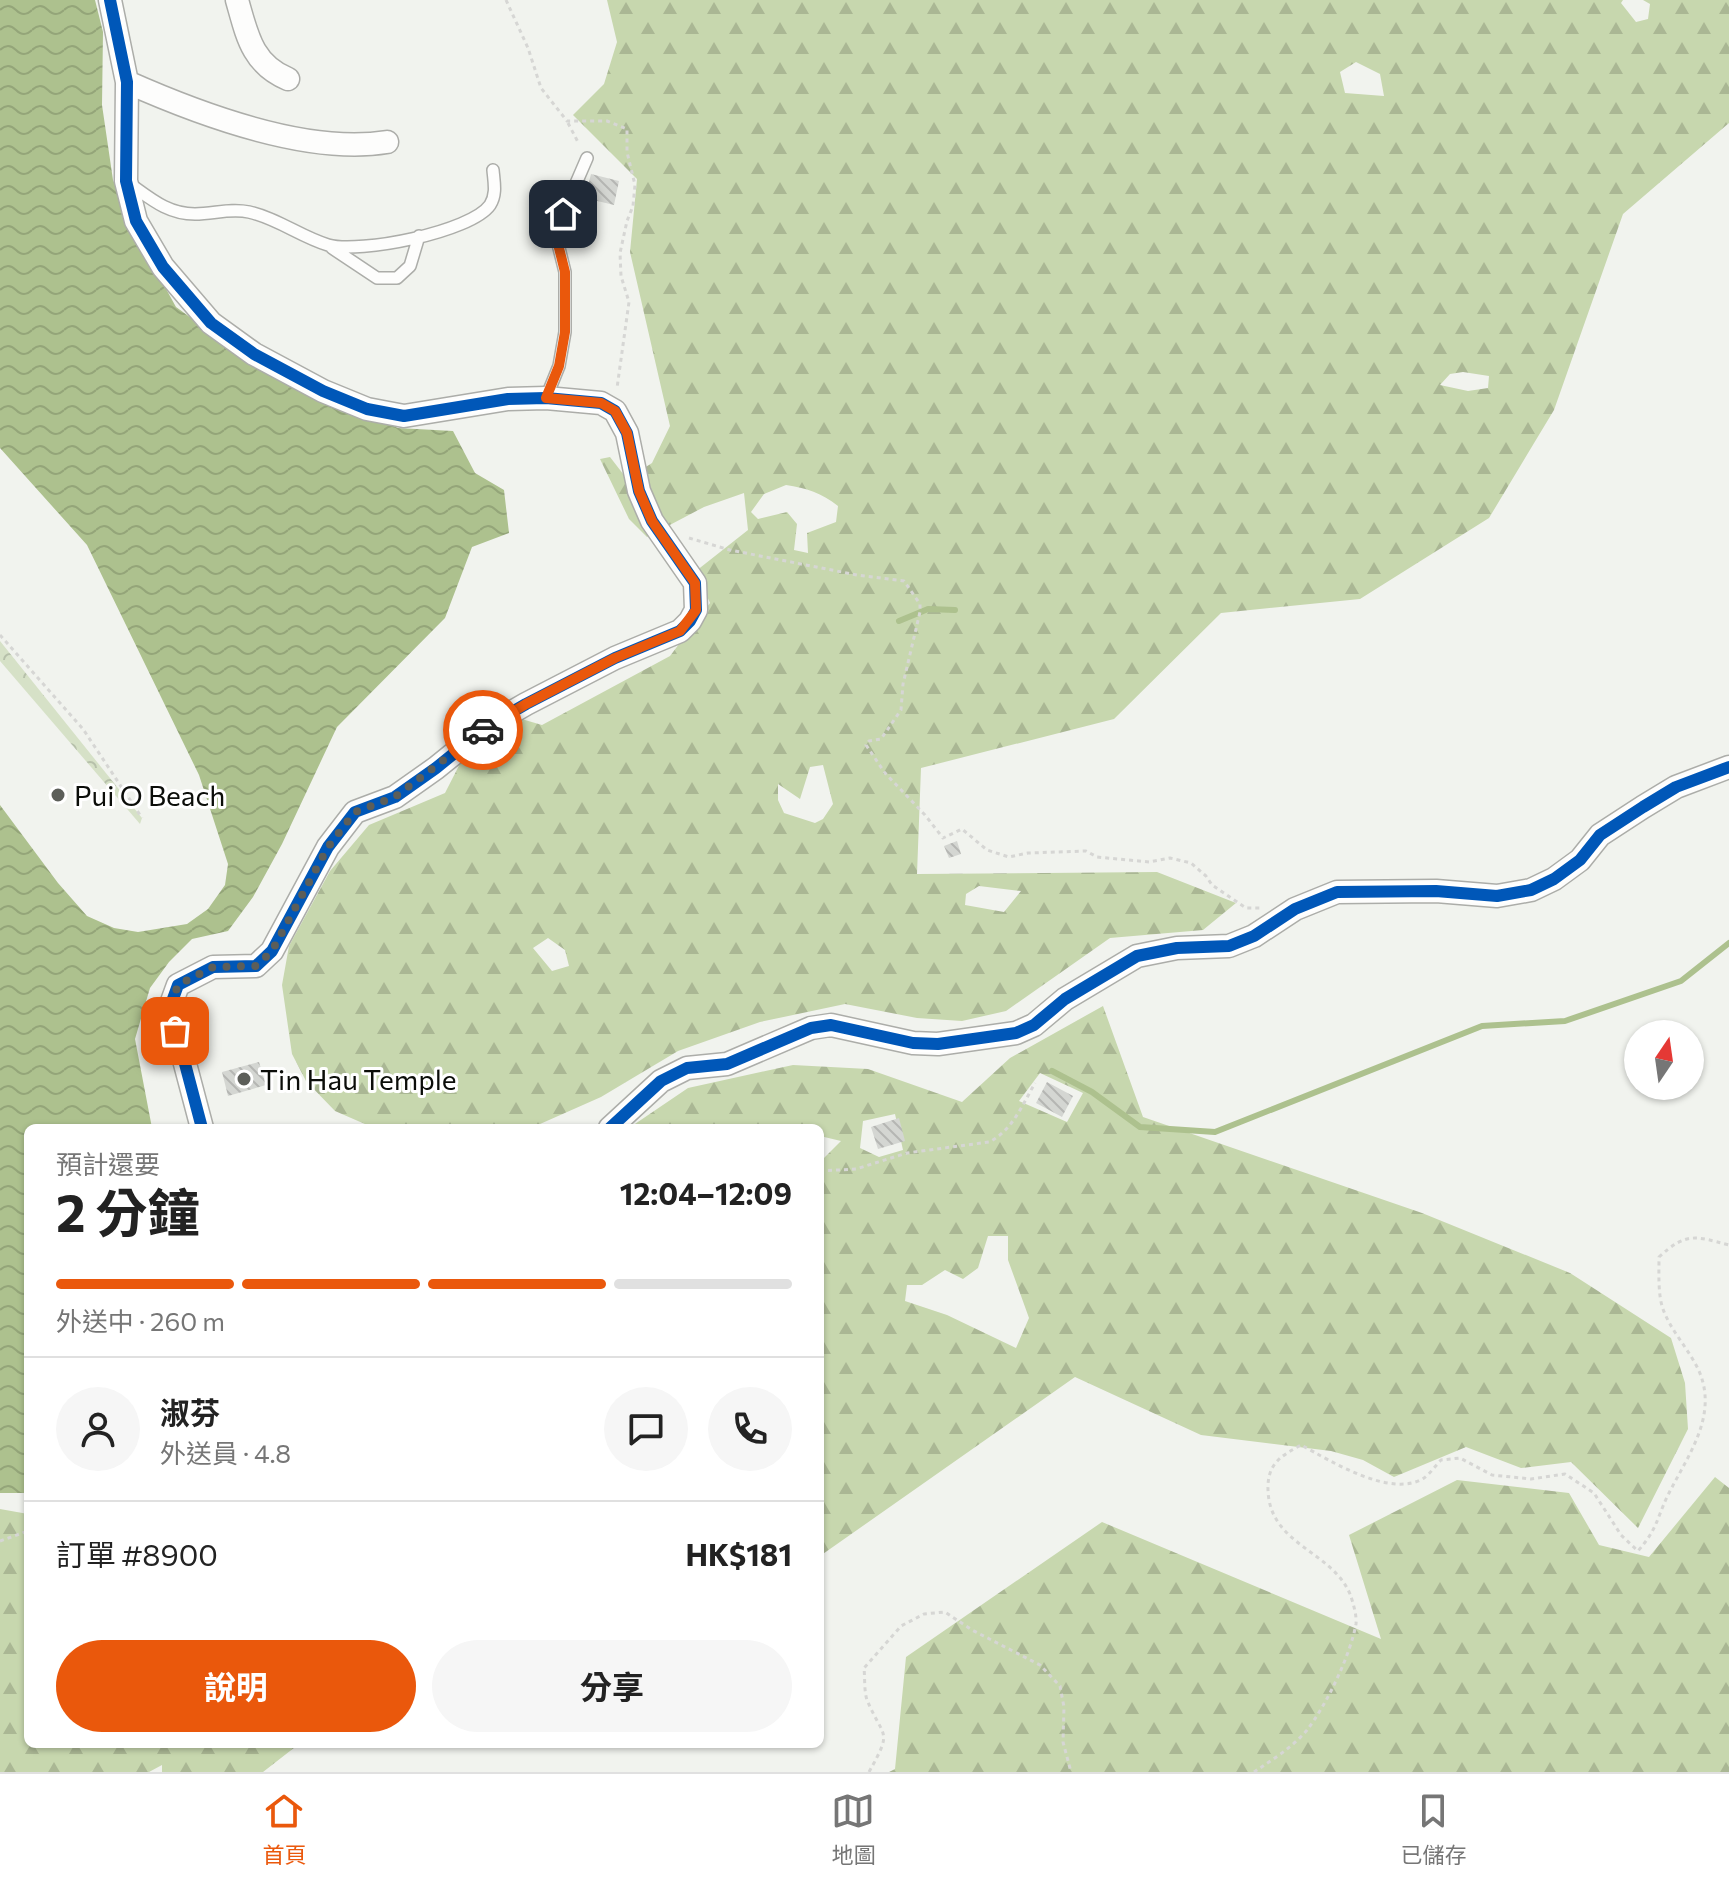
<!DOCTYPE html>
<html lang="zh-TW">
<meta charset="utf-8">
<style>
:root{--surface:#fff;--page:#f6f6f6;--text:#222;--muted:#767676;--line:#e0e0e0;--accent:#ea580c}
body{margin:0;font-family:Commissioner,"Noto Sans TC",sans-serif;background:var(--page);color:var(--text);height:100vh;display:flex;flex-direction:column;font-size:30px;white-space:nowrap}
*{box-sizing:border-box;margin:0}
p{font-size:26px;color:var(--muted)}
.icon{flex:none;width:44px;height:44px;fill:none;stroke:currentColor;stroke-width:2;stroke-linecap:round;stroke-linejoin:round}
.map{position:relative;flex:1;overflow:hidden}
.side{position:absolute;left:24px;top:1124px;width:800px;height:624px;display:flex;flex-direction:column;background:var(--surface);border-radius:12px;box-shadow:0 2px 6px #0004}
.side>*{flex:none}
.needle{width:52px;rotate:13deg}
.tools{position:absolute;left:1624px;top:1020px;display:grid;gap:16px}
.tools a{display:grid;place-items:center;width:80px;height:80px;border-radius:50%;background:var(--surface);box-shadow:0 2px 6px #0004;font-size:40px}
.pin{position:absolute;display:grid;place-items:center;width:68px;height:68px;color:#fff;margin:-34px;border-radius:16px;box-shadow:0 4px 12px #0006}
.courier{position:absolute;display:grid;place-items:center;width:80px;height:80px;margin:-40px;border:6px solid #ea580c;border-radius:50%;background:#fff;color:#222;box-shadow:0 2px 10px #0007}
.head em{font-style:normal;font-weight:700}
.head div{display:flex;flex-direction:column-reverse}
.head{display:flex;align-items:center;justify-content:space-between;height:136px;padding:0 32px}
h1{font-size:52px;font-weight:700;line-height:60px}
.bar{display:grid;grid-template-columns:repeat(4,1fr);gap:12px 8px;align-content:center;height:96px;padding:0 32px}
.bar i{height:10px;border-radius:6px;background:var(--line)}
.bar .active{background:var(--accent)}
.bar p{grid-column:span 4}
.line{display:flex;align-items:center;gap:20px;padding:0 32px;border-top:2px solid var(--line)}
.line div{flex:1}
.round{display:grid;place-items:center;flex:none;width:84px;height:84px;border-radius:42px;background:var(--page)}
.primary-button{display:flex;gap:16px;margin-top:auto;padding:16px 32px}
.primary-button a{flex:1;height:92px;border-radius:48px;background:var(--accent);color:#fff;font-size:32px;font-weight:700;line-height:92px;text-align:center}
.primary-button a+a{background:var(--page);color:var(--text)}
.menu{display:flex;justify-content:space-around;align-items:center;height:112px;border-top:2px solid var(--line);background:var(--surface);font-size:22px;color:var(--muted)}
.menu a{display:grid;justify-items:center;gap:4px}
.menu .active{color:var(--accent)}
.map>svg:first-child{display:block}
.forest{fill:url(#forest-firs);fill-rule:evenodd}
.park{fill:url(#park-crowns)}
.water{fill:url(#water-waves)}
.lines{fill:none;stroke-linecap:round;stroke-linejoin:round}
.stream{stroke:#adc18e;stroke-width:6}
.building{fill:url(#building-back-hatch)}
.lane-casing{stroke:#acada9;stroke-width:14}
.street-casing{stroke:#acada9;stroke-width:25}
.path{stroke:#d6d6d4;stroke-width:3;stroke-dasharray:4 4;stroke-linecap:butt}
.lane{stroke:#fdfdfc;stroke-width:11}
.street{stroke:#fdfdfc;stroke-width:22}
.cycleway-casing{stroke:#fff;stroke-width:17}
.cycleway{stroke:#0057b8;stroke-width:12}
.done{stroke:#5c5e59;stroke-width:8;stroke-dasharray:0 14.4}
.route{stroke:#ea580c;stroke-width:10}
.poi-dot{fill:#5c5e59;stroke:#fff;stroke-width:3}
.labels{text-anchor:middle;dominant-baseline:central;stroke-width:6;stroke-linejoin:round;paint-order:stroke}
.poi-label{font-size:28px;fill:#0b0d09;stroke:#fff;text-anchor:start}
</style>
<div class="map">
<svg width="1729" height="1772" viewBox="0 0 1729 1772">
<defs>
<pattern id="forest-firs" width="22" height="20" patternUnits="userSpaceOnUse" patternTransform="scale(2)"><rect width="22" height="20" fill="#c7d7ae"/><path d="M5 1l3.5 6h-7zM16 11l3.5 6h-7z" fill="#aab794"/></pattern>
<pattern id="park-crowns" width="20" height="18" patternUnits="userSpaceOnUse" patternTransform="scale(2)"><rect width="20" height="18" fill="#d6e1c7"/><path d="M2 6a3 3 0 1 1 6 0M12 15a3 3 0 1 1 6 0" fill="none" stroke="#b6c0aa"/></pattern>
<pattern id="water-waves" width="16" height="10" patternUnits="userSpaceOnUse" patternTransform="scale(2)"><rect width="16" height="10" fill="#adc18e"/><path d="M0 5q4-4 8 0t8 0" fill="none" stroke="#94a579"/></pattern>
<pattern id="building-back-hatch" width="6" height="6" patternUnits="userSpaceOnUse" patternTransform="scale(2)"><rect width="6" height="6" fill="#d4d6d2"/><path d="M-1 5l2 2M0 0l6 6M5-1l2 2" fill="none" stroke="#b5b6b3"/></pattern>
</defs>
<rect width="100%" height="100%" fill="#f1f3ee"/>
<path class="forest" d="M607,0H1623L1621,3L1636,22L1648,19L1650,4L1643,0H1729V123L1623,214L1554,410L1489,518L1360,599L1221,613L1114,719L921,768L917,874L1157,872L1236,903L1203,930L1110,938L1006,1011L962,1021L917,1018L845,1004L760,1022L678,1051L601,1097L531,1128H374L335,1111L306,1081L292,1054L282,985L289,946L330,871L369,825L445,793L488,709L542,725L670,656L710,603L696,571L748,530L744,493L704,507L647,537L629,519L600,459L610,457L627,479L652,463L670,426L630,252L637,179L573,115L604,84L617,42ZM1356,62L1380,74L1384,96L1345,93L1340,72ZM1463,372L1489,376L1488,388L1468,391L1440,385L1450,374ZM786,485C806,488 822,493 838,506L836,522L807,533L808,553L794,550L797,524L787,512L758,519L751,512L764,494ZM823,765L833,804L823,819L815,823L784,813L778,800V784L800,799L810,767ZM979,886L1021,891L1004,912L965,905L966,894ZM548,938L565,950L569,966L552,971L533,948Z
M1103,1006L1143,1117L1422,1213L1570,1273L1671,1338L1685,1383L1688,1429L1638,1528L1571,1462L1521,1468L1466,1447L1394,1477L1363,1460L1331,1451L1201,1435L1075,1377L820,1556V1162L841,1141L820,1136V1128H778L758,1124L744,1128H629L688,1088L793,1065L868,1069L962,1102L1010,1058ZM1040,1073L1083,1093L1067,1122L1019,1101ZM895,1114L903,1150L879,1157L860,1148L863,1121ZM988,1236H1008V1260L1029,1318L1016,1348L947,1315L905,1301L907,1285H922L945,1270L963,1279L978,1268Z
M1715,1477L1729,1488V1772H889L895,1769L906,1657L1102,1522L1381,1639L1349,1535L1457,1480L1569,1493L1599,1545L1649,1557Z
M0,1509L28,1514V1744H299L263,1772H162V1765L149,1772H0Z"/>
<path class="park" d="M0,641L142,818L140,824L0,661Z"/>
<path class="water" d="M0,0H95L103,32L102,105L113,180L143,247L176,307L249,360L334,399L398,428L453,431L475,473L504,490L509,533L472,547L445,618L337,727L282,844L253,897L228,931L192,939L169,962L150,988L135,1039L152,1128H28V1493H0V805L58,883L87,916L114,928L138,932L187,924L208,909L225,885L228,864L199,775L87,545L0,448Z"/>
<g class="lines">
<path class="stream" d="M899,621L928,609L955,610
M1052,1071L1092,1092L1140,1127L1215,1132L1482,1026L1565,1021L1681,981L1729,943"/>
</g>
<path class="building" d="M591,174L619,181L614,205L585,198Z
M957,841L961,854L949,858L944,846Z
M259,1062L266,1085L228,1096L222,1072Z
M1047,1082L1073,1096L1062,1117L1036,1103Z
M899,1118L905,1141L878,1149L871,1127Z"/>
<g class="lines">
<defs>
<path id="lane" d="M130,184C151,199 168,214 195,214C214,214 230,208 249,212C277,218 301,237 328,245C359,254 471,232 490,205C497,194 494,182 493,170
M332,248L377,278H397L410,266L419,236
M546,398L559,366L565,332V272L555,232L587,158"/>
<path id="street" d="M110,0L127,82L126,181L136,221L163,267L211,323L254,354L323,391L367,409L404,416L508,399L546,398L601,403L615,411L627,433L639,491L652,521L695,583L696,610L690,621L680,631L615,658L526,704L488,726L436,768L395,797L355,812L328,847L272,951L256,966L213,967L178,985L170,1007L202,1128
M237,0C247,35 252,64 288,79
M127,82C199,114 308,155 387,142
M610,1128L661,1081L687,1068L727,1064L811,1028L831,1025L913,1043L938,1044L1016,1033L1034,1025L1065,999L1137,956L1177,948L1229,946L1254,936L1295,909L1337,892L1436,891L1497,896L1531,890L1554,879L1580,860L1600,835L1643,807L1676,787L1729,767"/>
</defs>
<use href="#lane" class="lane-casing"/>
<use href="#street" class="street-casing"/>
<path class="path" d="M506,0L528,48L541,88L567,121H607L627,129V152L635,185L633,206L627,221L620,253L621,276L629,302L617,388
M568,123L579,144
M689,538L730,550L857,575L904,581L920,604V612L903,684L901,710L881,739L869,741L866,745L885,773L925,815L943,838L962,829L987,850L1009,857L1028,853L1086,851L1097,857L1149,862L1170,858L1191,863L1206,876L1212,885L1246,908H1260
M0,635L83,729L142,818
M820,1171L856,1169L907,1153L989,1142C1012,1131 1023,1104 1035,1083
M0,1541L28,1531
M869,1772C893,1729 884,1740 867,1700C864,1691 865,1678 864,1668L901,1626L924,1614L945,1612L972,1630L1040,1665L1060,1686L1064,1707L1063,1742L1071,1772
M1254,1772C1272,1760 1293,1747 1307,1730C1327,1704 1350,1656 1356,1624C1357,1616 1353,1602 1350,1594C1331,1549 1266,1545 1268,1485C1269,1462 1283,1455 1301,1445C1331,1461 1391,1499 1424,1478C1430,1474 1436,1465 1441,1460L1460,1458L1492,1475L1531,1479L1565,1474L1594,1493L1621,1535L1638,1551C1657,1529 1656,1521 1667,1497C1686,1458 1719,1417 1699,1371C1689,1349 1669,1329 1662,1306C1658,1291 1659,1274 1659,1257C1686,1232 1695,1236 1729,1245"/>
<use href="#lane" class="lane"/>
<use href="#street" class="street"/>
<defs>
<path id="cycleway" d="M110,0L127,82L126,181L136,221L163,267L211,323L254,354L323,391L367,409L404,416L508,399L546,398L601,403L615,411L627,433L639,491L652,521L695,583L696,610L690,621L680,631L615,658L526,704L488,726L436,768L395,797L355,812L328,847L272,951L256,966L213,967L178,985L170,1007L202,1128
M610,1128L661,1081L687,1068L727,1064L811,1028L831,1025L913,1043L938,1044L1016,1033L1034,1025L1065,999L1137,956L1177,948L1229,946L1254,936L1295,909L1337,892L1436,891L1497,896L1531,890L1554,879L1580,860L1600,835L1643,807L1676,787L1729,767"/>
</defs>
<use href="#cycleway" class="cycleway-casing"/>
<use href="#cycleway" class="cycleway"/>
</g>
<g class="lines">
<path class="done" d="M175,1031L170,1007L178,985L213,967L256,966L272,951L328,847L355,812L395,797L483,730"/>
<path class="route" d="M483,730L526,704L615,658L680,631L696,610L695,583L652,521L639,491L627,433L615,411L601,403L546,398L559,366L565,332V272L555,232L563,214"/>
</g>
<g class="poi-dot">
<circle cx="58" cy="795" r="8"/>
<circle cx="244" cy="1079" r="8"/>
</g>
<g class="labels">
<g class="poi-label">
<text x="74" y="795">Pui O Beach</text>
<text x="260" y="1079">Tin Hau Temple</text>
</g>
</g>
</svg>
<div class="tools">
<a><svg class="needle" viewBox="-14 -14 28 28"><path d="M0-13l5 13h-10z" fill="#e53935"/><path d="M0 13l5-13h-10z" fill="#767676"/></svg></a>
</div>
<div class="pin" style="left:175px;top:1031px;background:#ea580c"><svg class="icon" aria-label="bag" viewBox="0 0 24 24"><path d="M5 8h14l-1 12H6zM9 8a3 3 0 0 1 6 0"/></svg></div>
<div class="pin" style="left:563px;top:214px;background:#1f2937"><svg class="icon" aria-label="home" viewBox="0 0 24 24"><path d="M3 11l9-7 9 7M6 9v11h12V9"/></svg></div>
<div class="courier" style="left:483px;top:730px"><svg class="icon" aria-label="car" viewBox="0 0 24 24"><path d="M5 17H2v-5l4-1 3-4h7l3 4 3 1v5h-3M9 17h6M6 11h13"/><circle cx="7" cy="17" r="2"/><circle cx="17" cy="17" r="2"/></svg></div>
<section class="side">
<div class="head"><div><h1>2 分鐘</h1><p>預計還要</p></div><em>12:04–12:09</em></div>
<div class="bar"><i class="active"></i><i class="active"></i><i class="active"></i><i></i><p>外送中 · 260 m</p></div>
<div class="line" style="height:144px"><a class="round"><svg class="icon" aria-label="person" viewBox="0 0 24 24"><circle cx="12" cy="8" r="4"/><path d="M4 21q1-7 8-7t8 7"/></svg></a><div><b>淑芬</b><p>外送員 · 4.8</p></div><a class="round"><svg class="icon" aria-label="chat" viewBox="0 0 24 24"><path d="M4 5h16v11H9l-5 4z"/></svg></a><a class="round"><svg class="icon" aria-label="phone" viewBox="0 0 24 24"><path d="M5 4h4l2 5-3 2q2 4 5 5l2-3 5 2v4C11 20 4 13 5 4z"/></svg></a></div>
<div class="line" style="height:104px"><div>訂單 #8900</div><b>HK$181</b></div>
<div class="primary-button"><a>說明</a><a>分享</a></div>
</section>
</div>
<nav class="menu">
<a class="active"><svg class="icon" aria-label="home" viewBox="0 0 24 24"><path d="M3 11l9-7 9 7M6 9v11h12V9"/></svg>首頁</a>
<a><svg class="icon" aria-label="map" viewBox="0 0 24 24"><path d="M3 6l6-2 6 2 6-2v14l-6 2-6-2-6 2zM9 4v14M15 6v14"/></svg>地圖</a>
<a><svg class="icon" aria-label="saved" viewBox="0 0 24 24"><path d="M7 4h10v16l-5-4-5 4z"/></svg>已儲存</a>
</nav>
